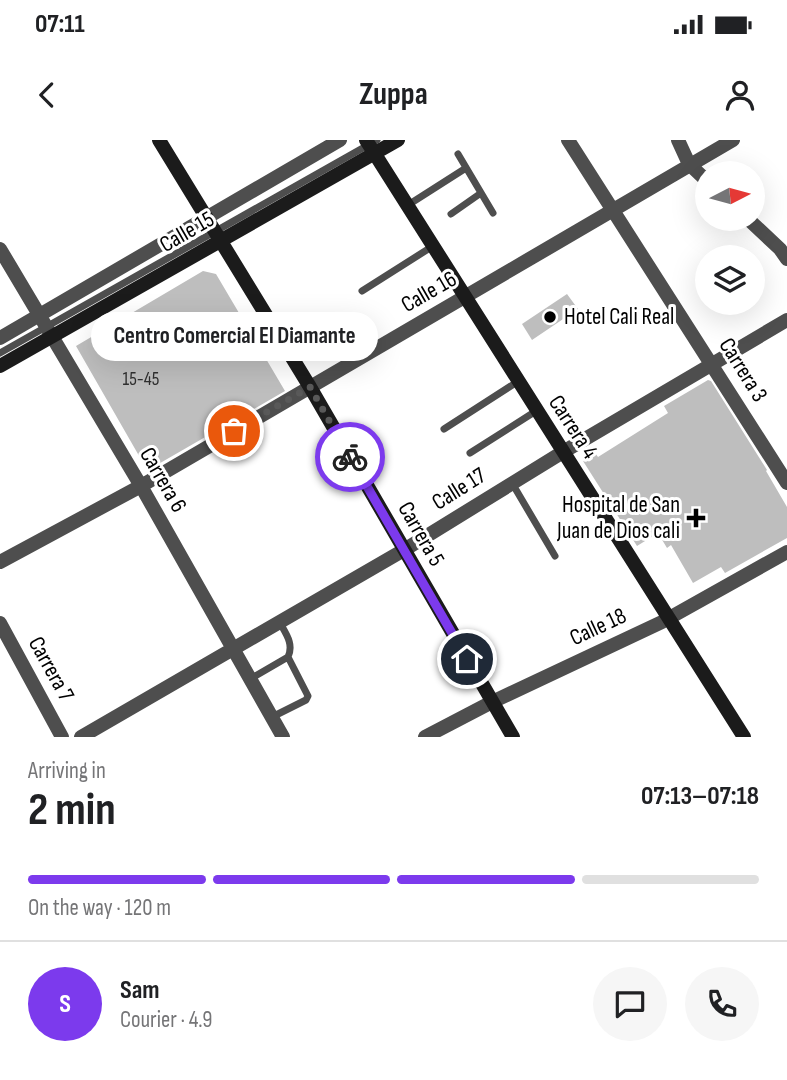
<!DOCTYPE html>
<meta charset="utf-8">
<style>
:root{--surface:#fff;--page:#f6f6f6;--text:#202124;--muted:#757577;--line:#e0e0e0;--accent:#7c3aed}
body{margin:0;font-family:"Sofia Sans Condensed",sans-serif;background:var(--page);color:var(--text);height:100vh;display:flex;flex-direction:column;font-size:26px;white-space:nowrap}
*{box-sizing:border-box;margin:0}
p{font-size:23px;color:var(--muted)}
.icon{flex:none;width:38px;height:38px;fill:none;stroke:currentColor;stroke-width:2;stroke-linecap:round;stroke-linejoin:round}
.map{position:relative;height:597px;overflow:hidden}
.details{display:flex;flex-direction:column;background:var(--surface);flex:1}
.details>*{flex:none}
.needle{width:46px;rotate:84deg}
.controls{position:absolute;left:695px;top:21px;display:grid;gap:14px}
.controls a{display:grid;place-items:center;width:70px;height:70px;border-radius:50%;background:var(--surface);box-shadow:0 7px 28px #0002;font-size:35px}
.pin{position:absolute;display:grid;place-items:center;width:60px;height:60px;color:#fff;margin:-30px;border:4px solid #fff;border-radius:50%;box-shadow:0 2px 7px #0007}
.courier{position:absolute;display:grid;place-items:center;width:70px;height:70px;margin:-35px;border:5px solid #7c3aed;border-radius:50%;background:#fff;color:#222;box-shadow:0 2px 9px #0007}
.bubble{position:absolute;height:49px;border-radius:24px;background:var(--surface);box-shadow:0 7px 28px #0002;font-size:23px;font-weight:700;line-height:49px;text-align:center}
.summary em{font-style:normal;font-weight:700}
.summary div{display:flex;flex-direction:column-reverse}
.summary{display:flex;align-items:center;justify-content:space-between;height:119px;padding:0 28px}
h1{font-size:46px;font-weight:700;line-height:52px}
.bar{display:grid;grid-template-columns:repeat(4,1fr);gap:10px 7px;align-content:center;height:84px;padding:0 28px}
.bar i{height:9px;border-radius:5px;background:var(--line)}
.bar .on{background:var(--accent)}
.bar p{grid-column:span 4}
.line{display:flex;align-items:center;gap:18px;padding:0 28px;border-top:2px solid var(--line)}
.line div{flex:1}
.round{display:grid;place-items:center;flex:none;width:74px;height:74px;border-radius:37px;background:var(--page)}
.status{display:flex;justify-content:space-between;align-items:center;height:49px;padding:0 35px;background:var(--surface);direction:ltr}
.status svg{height:19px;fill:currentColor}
header{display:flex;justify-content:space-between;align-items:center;height:91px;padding:0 28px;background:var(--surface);font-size:32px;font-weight:700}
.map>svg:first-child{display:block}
.building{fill:#bebebe}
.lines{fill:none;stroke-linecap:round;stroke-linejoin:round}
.lane{stroke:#4e4e4e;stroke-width:7}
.street{stroke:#4e4e4e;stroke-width:14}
.secondary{stroke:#1b1b1b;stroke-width:14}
.done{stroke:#595959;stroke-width:7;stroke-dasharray:0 12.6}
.route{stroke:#7c3aed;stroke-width:9}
.poi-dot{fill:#000;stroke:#fff;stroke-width:2.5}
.labels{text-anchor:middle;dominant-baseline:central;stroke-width:6;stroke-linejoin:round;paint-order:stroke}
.number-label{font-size:19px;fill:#303030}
.street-label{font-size:23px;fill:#000;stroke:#fff}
.poi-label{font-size:23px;fill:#000;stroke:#fff;text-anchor:start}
</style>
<div class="status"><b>07:11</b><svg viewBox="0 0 49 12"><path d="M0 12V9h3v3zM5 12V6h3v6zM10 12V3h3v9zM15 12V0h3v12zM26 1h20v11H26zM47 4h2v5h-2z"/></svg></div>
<header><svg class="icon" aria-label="back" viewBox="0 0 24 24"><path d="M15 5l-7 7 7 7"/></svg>Zuppa<svg class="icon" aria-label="person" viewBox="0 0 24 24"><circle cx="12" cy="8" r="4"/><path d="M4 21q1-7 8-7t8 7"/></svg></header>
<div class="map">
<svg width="787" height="597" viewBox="0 0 787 597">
<rect width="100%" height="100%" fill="#fff"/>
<path class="building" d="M203,131L216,134L285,251L155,326L150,316L142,321L76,206Z
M567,154L578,169L532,200L522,184Z
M708,240L711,241L767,330L766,331L787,367V398L725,433L721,427L693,443L671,405L667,408L658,393L637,406L583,321V317L593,310L598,317L668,273L664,266Z"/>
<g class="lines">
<path class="lane" d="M458,14L493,73
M408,65L466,28
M451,74L481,53
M362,151L433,106
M0,213L377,0
M444,289L517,242
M470,313L536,271
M512,343L555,416
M250,539L288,517C294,504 286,494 280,483
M272,577L306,560L308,556L288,517"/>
<path class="street" d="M568,0L787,343
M678,0L689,24L707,41
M748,79L780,109L787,119
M0,109L141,346L283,597
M0,198L340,0
M0,422L141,346L733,0
M0,483L62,597
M81,597L404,410L563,312L787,180
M425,597L492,562L662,482L787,412"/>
<path class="secondary" d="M159,0L310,247L513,597
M366,0L744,597
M0,226L398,0"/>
</g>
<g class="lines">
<path class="done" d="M234,291L310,247L350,317"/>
<path class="route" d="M350,317L467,519"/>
</g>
<g class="poi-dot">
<circle cx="550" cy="177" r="7"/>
<path d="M692.5 367.5h7v7h7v7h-7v7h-7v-7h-7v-7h7z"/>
</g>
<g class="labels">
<g class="number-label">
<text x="141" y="239">15-45</text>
</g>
<g class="street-label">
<text transform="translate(187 92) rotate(-30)">Calle 15</text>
<text transform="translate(429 152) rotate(-30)">Calle 16</text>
<text transform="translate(743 230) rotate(58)">Carrera 3</text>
<text transform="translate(573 287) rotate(57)">Carrera 4</text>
<text transform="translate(163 340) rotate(60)">Carrera 6</text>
<text transform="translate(459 349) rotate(-32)">Calle 17</text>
<text transform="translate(421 394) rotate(60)">Carrera 5</text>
<text transform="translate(598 487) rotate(-25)">Calle 18</text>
<text transform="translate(51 529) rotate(61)">Carrera 7</text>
</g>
<g class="poi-label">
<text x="564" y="177">Hotel Cali Real</text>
<text x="680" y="365" text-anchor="end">Hospital de San<tspan x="680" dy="26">Juan de Dios cali</tspan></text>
</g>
</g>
</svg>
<div class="controls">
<a><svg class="needle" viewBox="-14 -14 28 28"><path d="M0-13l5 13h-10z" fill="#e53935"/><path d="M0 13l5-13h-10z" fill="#757577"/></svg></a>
<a><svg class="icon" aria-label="layers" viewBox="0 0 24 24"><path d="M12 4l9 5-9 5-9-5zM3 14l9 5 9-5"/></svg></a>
</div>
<div class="pin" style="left:234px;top:291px;background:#ea580c"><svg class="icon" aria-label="bag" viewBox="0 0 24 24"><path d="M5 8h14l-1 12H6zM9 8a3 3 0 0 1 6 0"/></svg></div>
<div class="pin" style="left:467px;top:519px;background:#1f2937"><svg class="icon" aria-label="home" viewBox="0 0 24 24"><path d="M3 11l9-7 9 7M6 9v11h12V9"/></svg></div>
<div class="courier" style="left:350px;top:317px"><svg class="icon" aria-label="bike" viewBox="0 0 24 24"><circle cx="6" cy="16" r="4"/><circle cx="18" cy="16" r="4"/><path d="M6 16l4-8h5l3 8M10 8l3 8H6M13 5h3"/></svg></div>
<div class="bubble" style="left:91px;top:172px;width:287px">Centro Comercial El Diamante</div>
</div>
<section class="details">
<div class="summary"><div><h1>2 min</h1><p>Arriving in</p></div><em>07:13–07:18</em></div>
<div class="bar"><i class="on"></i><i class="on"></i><i class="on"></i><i></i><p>On the way · 120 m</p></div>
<div class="line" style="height:126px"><b class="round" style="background:var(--accent);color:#fff">S</b><div><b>Sam</b><p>Courier · 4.9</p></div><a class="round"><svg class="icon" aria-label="chat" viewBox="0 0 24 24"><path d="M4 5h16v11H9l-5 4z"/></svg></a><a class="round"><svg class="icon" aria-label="phone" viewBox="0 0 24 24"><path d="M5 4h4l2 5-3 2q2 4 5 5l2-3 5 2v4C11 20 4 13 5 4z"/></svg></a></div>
</section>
